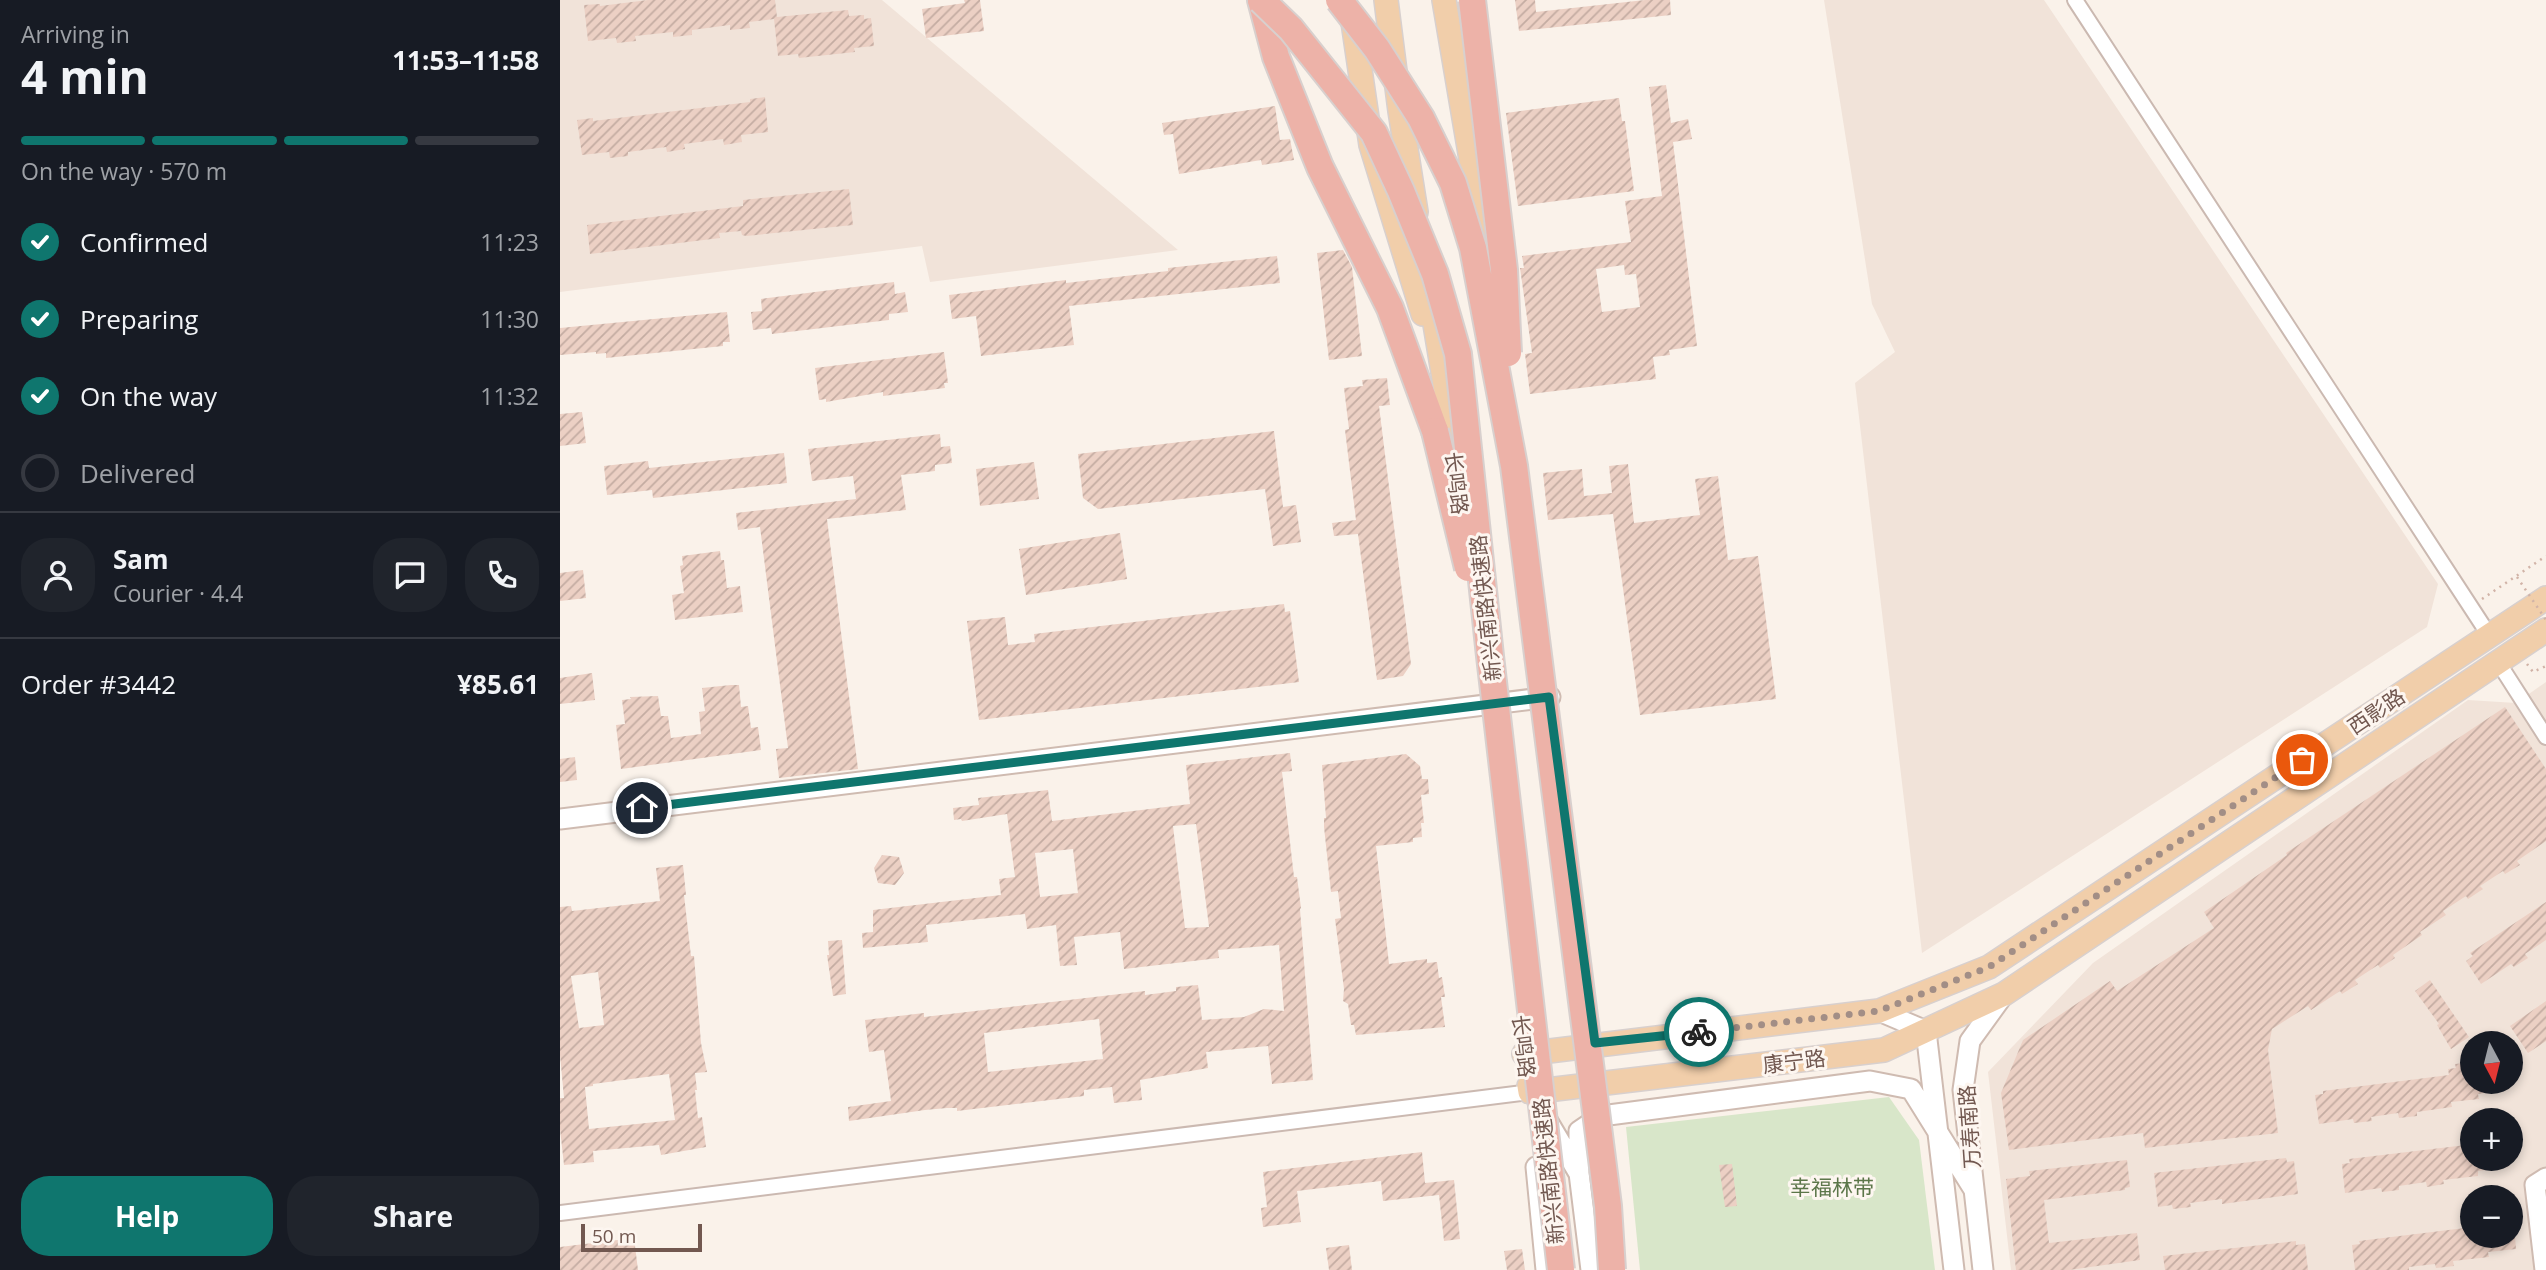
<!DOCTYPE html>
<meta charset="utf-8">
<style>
:root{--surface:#171b24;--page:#20242c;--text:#f1f3f6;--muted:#9ea1a6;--line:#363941;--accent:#0f766e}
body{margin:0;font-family:"Open Sans","Noto Sans SC",sans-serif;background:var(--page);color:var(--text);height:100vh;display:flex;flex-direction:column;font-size:26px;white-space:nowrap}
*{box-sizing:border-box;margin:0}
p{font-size:23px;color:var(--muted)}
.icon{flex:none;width:38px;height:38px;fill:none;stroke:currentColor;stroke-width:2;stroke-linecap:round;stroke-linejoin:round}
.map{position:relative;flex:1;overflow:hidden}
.sheet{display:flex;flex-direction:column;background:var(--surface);width:560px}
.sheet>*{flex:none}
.needle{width:46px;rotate:173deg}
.controls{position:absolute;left:1900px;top:1031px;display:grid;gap:14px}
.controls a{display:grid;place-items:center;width:63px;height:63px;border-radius:50%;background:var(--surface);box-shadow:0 4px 10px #0003;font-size:35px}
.scale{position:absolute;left:21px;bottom:18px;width:121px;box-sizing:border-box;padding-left:7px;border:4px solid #725850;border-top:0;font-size:19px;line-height:24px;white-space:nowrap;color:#725850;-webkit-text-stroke:5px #fdf6f0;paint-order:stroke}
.pin{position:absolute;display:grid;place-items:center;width:60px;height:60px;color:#fff;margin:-30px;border:4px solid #fff;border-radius:50%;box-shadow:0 2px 7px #0007}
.courier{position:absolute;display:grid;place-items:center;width:70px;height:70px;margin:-35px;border:5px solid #0f766e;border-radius:50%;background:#fff;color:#222;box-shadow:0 2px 9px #0007}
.summary em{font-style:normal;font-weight:700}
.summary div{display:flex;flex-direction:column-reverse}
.summary{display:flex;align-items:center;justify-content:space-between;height:119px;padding:0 21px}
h1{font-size:46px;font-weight:700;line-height:52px}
.bar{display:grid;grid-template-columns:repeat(4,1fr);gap:10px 7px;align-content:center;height:84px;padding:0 21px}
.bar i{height:9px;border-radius:5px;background:var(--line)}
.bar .current{background:var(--accent)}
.bar p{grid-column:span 4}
.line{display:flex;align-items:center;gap:18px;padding:0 21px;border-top:2px solid var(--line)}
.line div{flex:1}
.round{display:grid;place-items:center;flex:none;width:74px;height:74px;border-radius:28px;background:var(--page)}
ol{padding:0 21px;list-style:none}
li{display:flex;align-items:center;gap:21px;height:77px}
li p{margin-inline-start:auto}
li .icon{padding:7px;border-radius:50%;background:var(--accent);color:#fff;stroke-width:4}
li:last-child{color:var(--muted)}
li i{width:38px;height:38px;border:4px solid var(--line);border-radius:50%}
.button{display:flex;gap:14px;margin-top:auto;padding:14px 21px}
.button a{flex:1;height:80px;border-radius:28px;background:var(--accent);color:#fff;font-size:28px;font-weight:700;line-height:80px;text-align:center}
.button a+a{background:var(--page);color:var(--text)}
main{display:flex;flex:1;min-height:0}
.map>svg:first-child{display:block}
.residential{fill:#f1e3d9;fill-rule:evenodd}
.green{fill:#d8e6c9}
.building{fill:url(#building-hatch);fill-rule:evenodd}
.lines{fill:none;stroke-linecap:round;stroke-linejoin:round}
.street-casing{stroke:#cbb9b1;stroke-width:18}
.secondary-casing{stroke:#cfbbb1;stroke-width:23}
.primary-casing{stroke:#d8d0ce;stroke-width:26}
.highway-casing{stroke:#d8d0ce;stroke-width:30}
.path{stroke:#d1b3a7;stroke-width:2.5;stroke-dasharray:2 5;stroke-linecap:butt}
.street{stroke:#fff;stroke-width:14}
.secondary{stroke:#fff;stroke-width:19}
.primary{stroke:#f1ceaa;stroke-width:23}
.highway{stroke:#edb2a8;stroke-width:26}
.highway-bridge-casing{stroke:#d8d0ce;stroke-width:30;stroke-linecap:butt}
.path-bridge{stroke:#d1b3a7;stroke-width:2.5;stroke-dasharray:2 5;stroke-linecap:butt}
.highway-bridge{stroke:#edb2a8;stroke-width:26}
.done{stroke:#a28e86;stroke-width:7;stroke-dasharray:0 12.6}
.route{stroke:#0f766e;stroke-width:9}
.labels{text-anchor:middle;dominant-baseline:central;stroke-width:6;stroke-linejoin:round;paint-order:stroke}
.street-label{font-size:21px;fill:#725850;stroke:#fdf6f0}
.park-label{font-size:21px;fill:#5c7649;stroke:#fdf6f0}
</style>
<main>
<section class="sheet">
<div class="summary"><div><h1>4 min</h1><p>Arriving in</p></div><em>11:53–11:58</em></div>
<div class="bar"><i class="current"></i><i class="current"></i><i class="current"></i><i></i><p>On the way · 570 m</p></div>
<ol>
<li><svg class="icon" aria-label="check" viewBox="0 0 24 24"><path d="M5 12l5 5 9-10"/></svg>Confirmed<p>11:23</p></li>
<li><svg class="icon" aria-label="check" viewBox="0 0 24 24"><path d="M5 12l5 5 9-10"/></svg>Preparing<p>11:30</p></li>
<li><svg class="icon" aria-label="check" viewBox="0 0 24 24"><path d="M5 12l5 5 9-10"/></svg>On the way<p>11:32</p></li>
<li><i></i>Delivered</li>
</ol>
<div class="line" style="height:126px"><a class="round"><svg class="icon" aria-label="person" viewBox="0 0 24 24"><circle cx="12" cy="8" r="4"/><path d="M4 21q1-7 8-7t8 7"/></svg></a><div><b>Sam</b><p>Courier · 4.4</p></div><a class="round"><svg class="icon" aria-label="chat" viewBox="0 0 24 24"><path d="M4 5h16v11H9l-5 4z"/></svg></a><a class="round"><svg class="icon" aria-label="phone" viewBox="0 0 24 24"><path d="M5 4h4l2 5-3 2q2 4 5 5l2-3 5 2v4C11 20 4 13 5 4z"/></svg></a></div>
<div class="line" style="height:91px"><div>Order #3442</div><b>¥85.61</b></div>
<div class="button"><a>Help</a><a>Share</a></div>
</section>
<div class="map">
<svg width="1986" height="1270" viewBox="0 0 1986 1270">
<defs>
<pattern id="building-hatch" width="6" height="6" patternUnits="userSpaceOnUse" patternTransform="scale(1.75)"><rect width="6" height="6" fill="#ecd0c4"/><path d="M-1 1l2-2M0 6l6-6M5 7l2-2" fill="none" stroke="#c4aca2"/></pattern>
</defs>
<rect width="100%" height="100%" fill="#faf2ea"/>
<path class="residential" d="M0,0H322L618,250L370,282L362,246L0,292Z
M1264,0H1484L1878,584L1867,627L1362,953L1295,383L1335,352L1312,304Z
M1986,682V1270H1451L1428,1072L1533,963L1908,700L1956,703ZM1913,1043H1951V1082H1913ZM1913,1120H1951V1158H1913ZM1913,1197H1951V1236H1913Z"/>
<path class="green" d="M1329,1097L1359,1140L1375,1270H1080L1066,1127Z"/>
<path class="building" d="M88,0H215L217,17L288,10L289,16L304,15V19L311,18L314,46L294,48L295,52L239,58L238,54L218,56L214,19L189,22L190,28L170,30V25L132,30V35L113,37V32L75,36L76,41L57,43L56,38L28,41L24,5L40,4V6Z
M404,0H420L424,31L366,38L362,9L405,3Z
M955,0H975L976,12L1085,0H1110L1111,15L959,31Z
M1106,85L1111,123L1128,119L1132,139L1113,142L1137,346L1109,350L1110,355L1093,357L1096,379L970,394L965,354L972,353L960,268H964L962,256L1071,242L1065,201L1102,196L1089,87ZM1064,265L1065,275L1076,274L1080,307L1042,312L1036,269Z
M205,97L208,132L181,135L182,142L164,145L163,139L124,144L125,149L107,152L106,147L68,152V156L50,158L49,152L22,155L17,120L33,118V121L190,102V99Z
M1059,98L1062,121H1065L1074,191L958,206L946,113Z
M715,106L720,140L730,139L734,160L702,165L701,160L619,174L613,134L604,135L602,123Z
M289,189L293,225L186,236L182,235L181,231L159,233L160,238L30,254L27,225L183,206V200Z
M783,250L792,267L802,356L769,360L757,253Z
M717,256L720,283L509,306L514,345L421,356L416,316L392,319L389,295L506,280V283L608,271V268Z
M334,282L335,294L345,292L348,312L329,314V320L212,334L211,328L193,330L191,312L202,311L201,299Z
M167,312L170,342H163V346L46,358V353L36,354V352L0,355V328Z
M384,352L388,383H384L385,388L323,396V392L266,402V399L259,400L255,368Z
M827,378L830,405L819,406L851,664L843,676L817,680L798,534L774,536L772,523L796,520L785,430L789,429L784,388L803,386L802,380Z
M22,412L26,443L0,446V414Z
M714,431L723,507L736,505L741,542L713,546L705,489L538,509L523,498L518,454Z
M380,434L381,447L390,446L392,463L375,465V471L341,475L346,510L267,519L298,769L219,778L216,749L228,748L200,527L178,530L176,513L296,499L293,476L252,481L248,449Z
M224,453L227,483L93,498L92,490L47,495L44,466L88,461L89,468Z
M474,462L479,499L420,506L416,469Z
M1068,464L1074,523L1140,515L1135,479L1158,476L1168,560L1198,556L1216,699L1080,715L1053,514L988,520L983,473L1022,469L1024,496L1052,493L1049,466Z
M560,533L567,579L466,595L459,549Z
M160,551L161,560H164L167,588L180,586L183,612L115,620L112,595L124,593L120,566L123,565L122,556Z
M23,570L26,598L0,601V573Z
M724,604L725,612L730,611L739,682L419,720L407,621L445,617L448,645L475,642L474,634Z
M32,673L35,700L0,704V678Z
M171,685H179L181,707L188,706L191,728L198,727L201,750L61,769L56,725L65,724L62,700L71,699L70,697L98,696L101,716H108L111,738L141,734L139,712L145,711L142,688Z
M1945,707L1986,769V841L1957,861L1960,865L1945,874L1943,871L1920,886L1923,889L1908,899L1906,896L1883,911L1886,915L1860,932L1862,935L1833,955L1835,958L1820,968L1818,965L1795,980L1798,984L1782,994L1780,991L1751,1010L1748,1006L1712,1029L1708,1050L1718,1133L1585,1148L1583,1133L1449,1150L1441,1093L1463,1040L1550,981L1557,991L1654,928L1644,912L1727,855L1726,853Z
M730,753L732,771L722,772L734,877H737L741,908L740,909L753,1080L712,1084L708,1046L646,1052L648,1068L580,1080L582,1100L554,1103L552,1087L524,1090V1096L397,1111V1108H387L365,1110L289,1121L288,1107L331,1101L324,1050L309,1052L305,1020L364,1013V1017L585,991V995L616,991V987L638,985L642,1020L684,1017L704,1009L724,1011L719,945L658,950L659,958L564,969L560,932L514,937L517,965L500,966L496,925L467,929L465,914L366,925L368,942L303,948L302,933L313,932V910L441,895L439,879L455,877L447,814L402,821L401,819L394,820L393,808L419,805L418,798L488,790L492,821L630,804L626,765ZM636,824L649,927L625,928L613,826ZM513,849L518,893L480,897L475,853ZM539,1019L543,1059L428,1072L424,1033Z
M846,754L860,766L862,779H868L869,794L861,795L864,823H861L862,837L853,838V842L816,846L829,964L867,959V963L877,962L879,978L882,977L885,997H881L885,1027L796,1035L794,1025H791L788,1004L783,1001L784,989L775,919L781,918L778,891L771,892L764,827V818H766L762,765Z
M15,757L17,780L0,782V759Z
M322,855L339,857L344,873L335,885L318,883L314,868Z
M123,865L126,895H124L131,956H134L141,1043L147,1072L135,1073L137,1090H135L138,1118L142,1117L146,1147L101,1155L99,1145L33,1151L34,1162L4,1165L0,1129V1098H4L0,1055V907L11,906L12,911L100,901L96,868ZM38,972L44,1025L19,1028L11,976ZM109,1074L115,1120L29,1129L25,1087L33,1086V1084Z
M1986,902V940L1965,954L1968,958L1954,967L1951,964L1921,984L1906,961L1913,956L1910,953Z
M282,940L286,994L273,996L267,955H269L268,941Z
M1870,980L1909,1037L1891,1049L1877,1025L1879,1024L1855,991Z
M1986,1001V1041L1968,1053L1950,1026Z
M1913,1062V1082H1923L1925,1093L1918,1094L1919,1099L1891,1102L1892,1107L1857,1112V1116L1839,1118L1838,1113L1811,1117L1812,1121L1794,1123L1793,1119L1759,1124L1755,1095L1763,1094V1091L1889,1075L1888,1069L1896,1068L1895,1064Z
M1906,1145L1907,1149L1913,1148V1158H1947L1948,1167L1918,1171V1176L1883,1180L1884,1184L1867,1187L1866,1182L1839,1186V1190L1822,1192L1821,1188L1785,1193L1782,1164L1790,1163L1789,1159Z
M862,1152L865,1183L894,1180L900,1239L884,1241L879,1195L823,1201L821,1181L737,1191L741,1222L703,1227L701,1208L707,1207L703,1172Z
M1726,1158L1727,1162L1734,1161L1738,1194L1662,1204V1199L1630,1203L1631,1207L1613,1209L1612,1205L1598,1207L1594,1173Z
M1567,1160L1570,1187L1565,1188V1190L1484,1200L1489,1243L1577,1233L1580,1260L1509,1270H1456L1446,1179L1470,1176L1469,1171Z
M1172,1164L1177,1206L1165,1207L1159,1165Z
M1913,1227V1236H1955L1956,1249L1928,1252L1929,1257L1893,1261L1894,1266L1876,1268L1875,1264L1849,1267V1270H1795L1792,1245L1800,1244L1799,1241Z
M74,1238L78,1270H0V1247Z
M1736,1241V1245L1745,1244L1748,1270H1605L1603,1256Z
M789,1245L792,1270H769L766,1248Z
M962,1249L965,1270H947L944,1251Z"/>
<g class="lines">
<defs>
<path id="street" d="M1515,0L1929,635
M1938,662L1986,737
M0,1213L970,1092"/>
<path id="secondary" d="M0,819L990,697
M1319,1011L1366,1031L1394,1270
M987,1120L1018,1172
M976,1167L986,1270
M1031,1270L1019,1173V1131L1041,1116L1310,1081L1351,1089L1414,1190
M1423,1270L1403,1090L1410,1041L1444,994
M1985,1270L1975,1185L1986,1178"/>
<path id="primary" d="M826,0L840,111L856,212
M884,0L932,283
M792,15L811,145L863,314
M869,288L888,403L897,482
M964,1054L1319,1011L1429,967L1986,598
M969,1086L970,1092L1324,1050L1444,994L1986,630"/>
<path id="highway" d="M701,0L716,57L760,167L830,308L875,431"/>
</defs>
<use href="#street" class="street-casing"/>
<use href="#secondary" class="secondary-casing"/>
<use href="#primary" class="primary-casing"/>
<use href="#highway" class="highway-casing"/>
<path class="path" d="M1922,599L1986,556
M1967,664L1973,672L1986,666"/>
<use href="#street" class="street"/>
<use href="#secondary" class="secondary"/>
<use href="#primary" class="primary"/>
<use href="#highway" class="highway"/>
<defs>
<path id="highway-bridge" d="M701,0L731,29L814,133L841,191L875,274L898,354L930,656L1001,1270
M779,0L817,49L861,118L893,183L913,248L954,466L1048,1206L1052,1270
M912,0L944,270L948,353
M875,431L908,568"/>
</defs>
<use href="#highway-bridge" class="highway-bridge-casing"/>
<path class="path-bridge" d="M1957,577L1986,620"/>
<use href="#highway-bridge" class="highway-bridge"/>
</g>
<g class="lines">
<path class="done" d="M1139,1032L1319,1011L1429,967L1742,760"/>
<path class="route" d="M82,808L989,697L1035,1043L1139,1032"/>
</g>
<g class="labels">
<g class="street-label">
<text transform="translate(897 483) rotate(83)">长鸣路</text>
<text transform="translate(925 608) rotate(-96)">新兴南路快速路</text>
<text transform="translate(1816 711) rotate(-34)">西影路</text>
<text transform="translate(964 1046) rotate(83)">长鸣路</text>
<text transform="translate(1234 1061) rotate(-7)">康宁路</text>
<text transform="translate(1409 1127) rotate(-94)">万寿南路</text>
<text transform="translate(988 1171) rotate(-96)">新兴南路快速路</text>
</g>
<g class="park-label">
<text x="1272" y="1187">幸福林带</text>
</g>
</g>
</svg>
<div class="controls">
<a><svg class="needle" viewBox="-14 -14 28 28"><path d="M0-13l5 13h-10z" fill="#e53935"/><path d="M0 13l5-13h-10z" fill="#9ea1a6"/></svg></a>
<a>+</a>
<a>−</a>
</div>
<div class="scale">50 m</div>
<div class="pin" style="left:1742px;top:760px;background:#ea580c"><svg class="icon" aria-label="bag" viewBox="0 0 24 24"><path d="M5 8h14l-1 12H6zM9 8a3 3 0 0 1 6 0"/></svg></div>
<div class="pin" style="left:82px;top:808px;background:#1f2937"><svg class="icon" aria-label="home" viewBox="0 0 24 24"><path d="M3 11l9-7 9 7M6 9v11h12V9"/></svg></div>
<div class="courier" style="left:1139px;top:1032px"><svg class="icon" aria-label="bike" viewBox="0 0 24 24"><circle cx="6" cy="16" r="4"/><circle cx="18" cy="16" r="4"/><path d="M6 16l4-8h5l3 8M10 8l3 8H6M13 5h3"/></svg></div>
</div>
</main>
